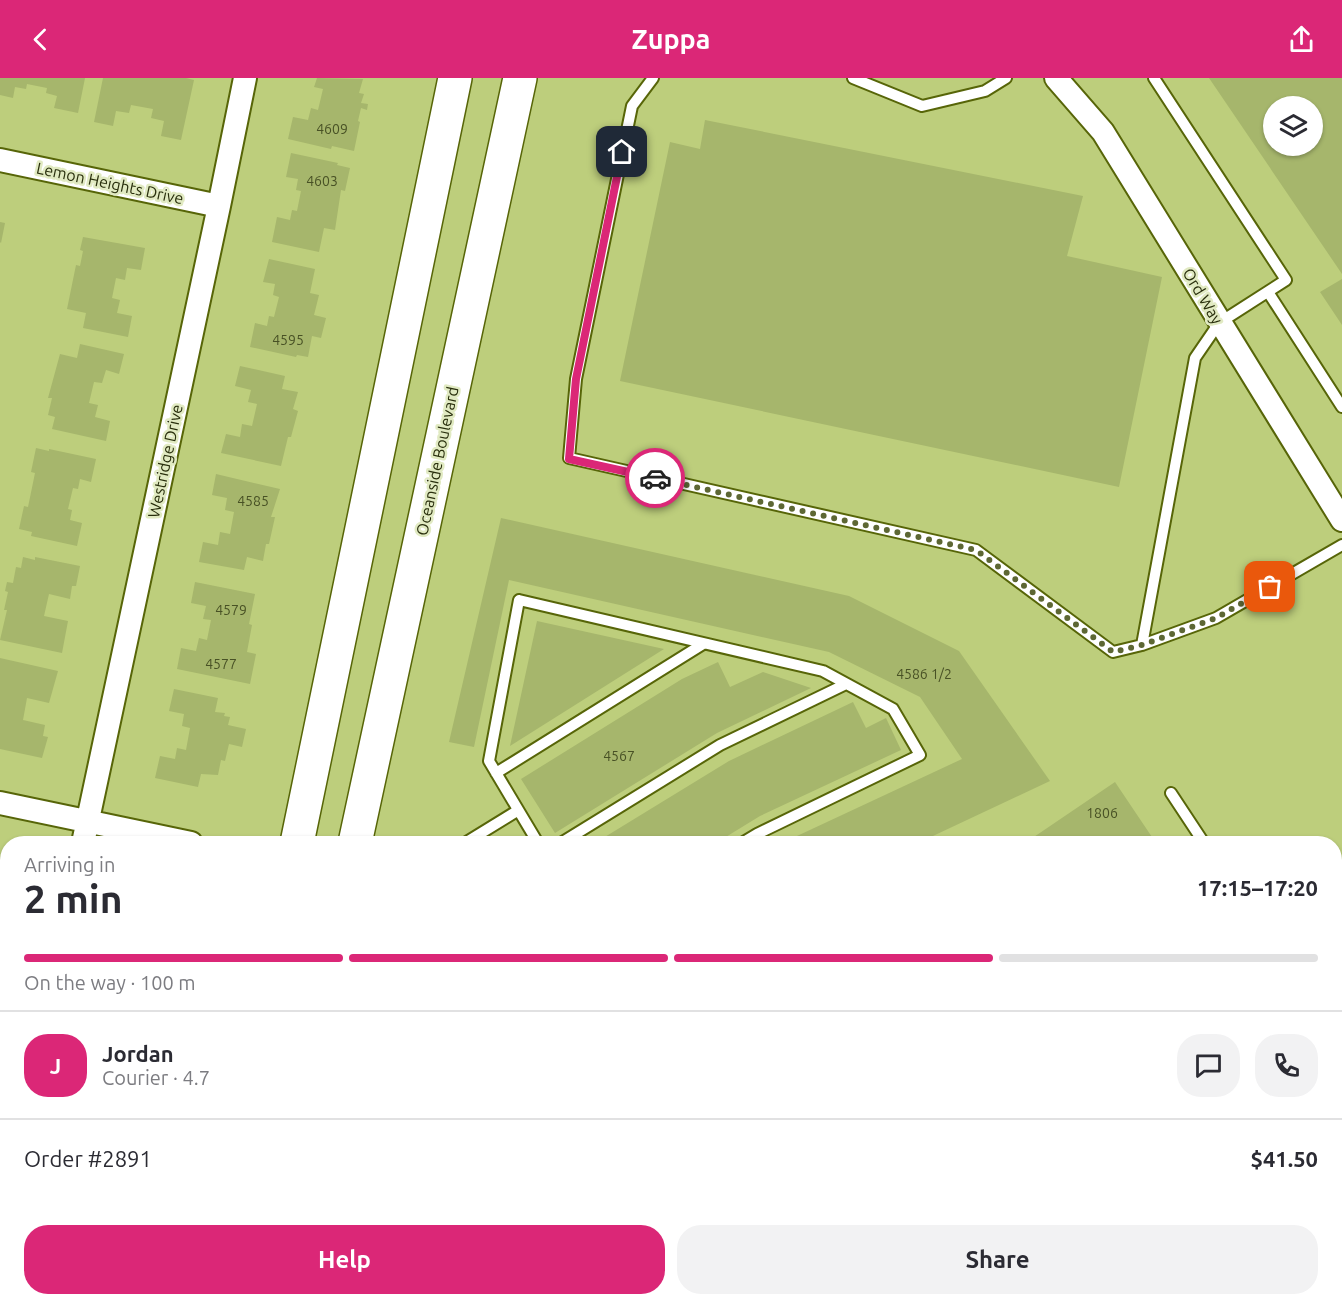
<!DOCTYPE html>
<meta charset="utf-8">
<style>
:root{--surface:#fff;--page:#f2f2f3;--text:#2b2b33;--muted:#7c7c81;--line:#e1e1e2;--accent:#db2777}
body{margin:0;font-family:Ubuntu,sans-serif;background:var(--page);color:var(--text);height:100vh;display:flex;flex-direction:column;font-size:22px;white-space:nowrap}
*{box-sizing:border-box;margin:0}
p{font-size:20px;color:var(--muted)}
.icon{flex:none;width:33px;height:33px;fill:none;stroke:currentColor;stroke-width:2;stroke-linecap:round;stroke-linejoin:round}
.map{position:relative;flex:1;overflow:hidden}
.details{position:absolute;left:0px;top:758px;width:1342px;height:470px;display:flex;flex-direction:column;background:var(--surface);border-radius:24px 24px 0 0;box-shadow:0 2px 4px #0004}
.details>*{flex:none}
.tools{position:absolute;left:1263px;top:18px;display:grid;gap:12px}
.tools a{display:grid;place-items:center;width:60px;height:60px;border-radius:50%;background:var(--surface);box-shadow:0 2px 4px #0004;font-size:30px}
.pin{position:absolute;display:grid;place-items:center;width:51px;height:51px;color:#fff;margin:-26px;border-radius:12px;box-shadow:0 3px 9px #0006}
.courier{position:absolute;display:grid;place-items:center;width:60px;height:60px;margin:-30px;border:4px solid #db2777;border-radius:50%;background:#fff;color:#222;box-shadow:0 2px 8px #0007}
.summary em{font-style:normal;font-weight:700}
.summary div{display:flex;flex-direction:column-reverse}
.summary{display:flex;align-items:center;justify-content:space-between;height:102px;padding:0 24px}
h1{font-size:39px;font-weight:700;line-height:45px}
.bar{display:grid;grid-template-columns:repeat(4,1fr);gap:9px 6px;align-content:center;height:72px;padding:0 24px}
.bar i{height:8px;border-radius:4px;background:var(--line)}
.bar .on{background:var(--accent)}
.bar p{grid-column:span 4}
.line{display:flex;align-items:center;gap:15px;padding:0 24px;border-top:2px solid var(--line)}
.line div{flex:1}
.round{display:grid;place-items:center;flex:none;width:63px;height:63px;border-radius:24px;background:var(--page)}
.action{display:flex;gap:12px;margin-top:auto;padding:12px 24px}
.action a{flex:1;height:69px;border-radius:24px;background:var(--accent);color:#fff;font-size:24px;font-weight:700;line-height:69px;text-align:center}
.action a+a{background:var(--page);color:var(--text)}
header{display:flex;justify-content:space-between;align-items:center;height:78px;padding:0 24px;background:var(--accent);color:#fff;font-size:27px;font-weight:700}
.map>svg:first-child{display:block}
.building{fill:#a6b66c;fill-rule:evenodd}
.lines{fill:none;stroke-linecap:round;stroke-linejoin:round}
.service-casing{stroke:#576508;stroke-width:14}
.minor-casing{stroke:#576508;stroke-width:26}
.primary-casing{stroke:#576508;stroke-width:36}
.service{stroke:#fff;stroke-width:10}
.minor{stroke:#fff;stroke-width:22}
.primary{stroke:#fff;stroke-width:33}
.done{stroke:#5d6734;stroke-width:6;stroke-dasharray:0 10.8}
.route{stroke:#db2777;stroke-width:8}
.labels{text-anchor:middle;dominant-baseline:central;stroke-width:5;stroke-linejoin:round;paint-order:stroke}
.number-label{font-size:14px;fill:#485125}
.street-label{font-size:16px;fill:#292f0d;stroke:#e1eac2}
</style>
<header><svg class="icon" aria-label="back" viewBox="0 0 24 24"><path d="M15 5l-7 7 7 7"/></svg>Zuppa<svg class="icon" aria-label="share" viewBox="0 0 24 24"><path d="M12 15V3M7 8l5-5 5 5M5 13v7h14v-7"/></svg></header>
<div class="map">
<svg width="1342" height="1226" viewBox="0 0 1342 1226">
<rect width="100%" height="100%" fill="#bdce7c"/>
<path class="building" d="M0,0H85L78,35L54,30L57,18L46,15L47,10L27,6L26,11L15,9L13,20L0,17Z
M103,0H186L194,2L181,62L161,58L164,43L151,40L153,31L131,27L129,35L116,33L113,48L94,44Z
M317,0L363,1L359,15L364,16L361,25L368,26L367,32L361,30L358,43L360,44L354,73L332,68L331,71L288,61L293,39L308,42L311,30L318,32L323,11L314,9Z
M1209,0H1342V196ZM1274,28H1312V68H1274Z
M705,42L1083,118L1067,178L1162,199L1119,409L620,303L670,64L700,71Z
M291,75L338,85L337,87L350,90L345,113L341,112L335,152L324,150L319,174L272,164L277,139L290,142L292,132L297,133L301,113L296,112L298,101L286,99Z
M0,144L5,145L1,165L0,164Z
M83,159L145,170L141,192L127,190L125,202L116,200L112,220L120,222L117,235L132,238L128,259L83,250L86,235L67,231L76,187L80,188L83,173L80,172Z
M269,181L315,191L310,215L319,217L314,237L326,240L321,260L312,258L308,279L297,277L296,279L250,269L255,245L267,248L269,238L274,239L279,219L273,217L275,206L263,204Z
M1342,201V247L1320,214Z
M80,266L124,276L119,296L106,292L102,305L94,304L89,325L98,327L95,339L110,343L106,363L52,351L55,339L48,337L52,320H48L60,276L77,280Z
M240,288L285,298L282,311L298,314L293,331L298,333L291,359H288L281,388L221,375L226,356L240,359L242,346L252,348L257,326L248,324L251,312L235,308Z
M36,370L49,373V371L96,381L91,404L80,401L78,411L73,410L68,431L72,432L70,442L82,445L77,468L31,458L32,454L19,451L24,428L28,429L35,395L31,394Z
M216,396L280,411L271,439H275L269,466H266L263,483L247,479L244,492L199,484L203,464L218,467L220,454L230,456L234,434L225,432L227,420L212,417Z
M501,440L849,518L959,573L1050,703L918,765H782L962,681L920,619L829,574L509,502L474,669L449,664Z
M23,479L35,482V479L80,488L76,508H72L70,521L49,516L44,538L68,543L62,575L0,562L7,532H4L8,514L5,513L7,504L13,505L16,489L21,490Z
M195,504L255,516L249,546L252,547L247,574L256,576L250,606L177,591L181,570L196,573L199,560L207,562L211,542L203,541L206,528L191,525Z
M537,543L664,571L510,668Z
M0,580L58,593L49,625L27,620L23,642L45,647L43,658L48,659L42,680L0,671Z
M718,584L730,609L763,594L811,610L717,655L555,755L521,701L682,601Z
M174,611L218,620L215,634L225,635L224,638L230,639L228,647L246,651L242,669L229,666L225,683L221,682L218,697L201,696L198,709L155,700L160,678L175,681L177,670L186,672L190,650L182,648L184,636L169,633Z
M853,624L866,650L886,640L901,672L760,738L716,765H595L729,683Z
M1115,704L1156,765H1025Z
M0,783L8,785V822L1,854Z
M1342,1148V1226H1302L1306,1220H1335V1162Z
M452,1220H704L700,1226H452Z
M1019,1220H1160L1168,1226H1026Z"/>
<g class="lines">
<defs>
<path id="service" d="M653,0L632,28L576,301L569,380L976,472L1113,574L1142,567L1216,540L1342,467
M853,0L922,28L985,13L1006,0
M1268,214L1342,329
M1142,567L1195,280L1219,245L1286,202L1154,0
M496,695L703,566
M1171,715L1204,765
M465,765L517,733
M538,765L489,683L519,522L823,593L893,631L920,677L757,756L742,765
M561,765L720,667L846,606
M1335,818L1342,817
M1335,956L1342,966
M1335,1047L1342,1034
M909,1220L919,1226
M429,1226L431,1220
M777,1226L781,1220
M1234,1226L1238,1220"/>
<path id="minor" d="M1056,0L1103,54L1342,442
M0,82L219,128
M0,725L191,765
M83,765L219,128L245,0
M0,1049L8,1051
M0,1169L8,1131"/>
<path id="primary" d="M297,765L455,0
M355,765L520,0
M203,1226L204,1220
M261,1226L263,1220"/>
</defs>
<use href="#service" class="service-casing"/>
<use href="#minor" class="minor-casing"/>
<use href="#primary" class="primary-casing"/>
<use href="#service" class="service"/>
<use href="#minor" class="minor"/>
<use href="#primary" class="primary"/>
</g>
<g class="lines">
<path class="done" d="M655,400L976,472L1113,574L1142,567L1216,540L1270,509"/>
<path class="route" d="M622,74L576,301L569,381L655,400"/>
</g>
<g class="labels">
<g class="number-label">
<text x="332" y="51">4609</text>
<text x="322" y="103">4603</text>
<text x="288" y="262">4595</text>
<text x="253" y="423">4585</text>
<text x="231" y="532">4579</text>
<text x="221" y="586">4577</text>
<text x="924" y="596">4586 1/2</text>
<text x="619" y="678">4567</text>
<text x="1102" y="735">1806</text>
</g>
<g class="street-label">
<text transform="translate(110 105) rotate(12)">Lemon Heights Drive</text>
<text transform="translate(1203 218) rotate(59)">Ord Way</text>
<text transform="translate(165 383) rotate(-78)">Westridge Drive</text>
<text transform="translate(437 383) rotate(-78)">Oceanside Boulevard</text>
</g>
</g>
</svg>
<div class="tools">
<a><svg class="icon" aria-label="layers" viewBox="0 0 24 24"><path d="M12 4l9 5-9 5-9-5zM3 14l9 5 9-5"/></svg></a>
</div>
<div class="pin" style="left:1270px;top:509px;background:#ea580c"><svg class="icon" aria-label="bag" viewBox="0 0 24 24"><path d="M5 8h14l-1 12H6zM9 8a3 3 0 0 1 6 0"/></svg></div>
<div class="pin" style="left:622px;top:74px;background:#1f2937"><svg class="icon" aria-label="home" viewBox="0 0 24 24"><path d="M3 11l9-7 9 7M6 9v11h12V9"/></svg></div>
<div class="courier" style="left:655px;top:400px"><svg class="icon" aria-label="car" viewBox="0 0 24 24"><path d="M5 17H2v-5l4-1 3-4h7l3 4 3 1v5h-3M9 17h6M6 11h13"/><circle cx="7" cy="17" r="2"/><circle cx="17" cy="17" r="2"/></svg></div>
<section class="details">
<div class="summary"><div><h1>2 min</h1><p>Arriving in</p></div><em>17:15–17:20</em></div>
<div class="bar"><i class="on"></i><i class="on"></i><i class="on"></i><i></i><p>On the way · 100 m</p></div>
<div class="line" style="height:108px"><b class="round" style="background:var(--accent);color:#fff">J</b><div><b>Jordan</b><p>Courier · 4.7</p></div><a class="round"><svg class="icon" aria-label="chat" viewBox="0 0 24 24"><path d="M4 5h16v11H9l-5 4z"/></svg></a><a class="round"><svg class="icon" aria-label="phone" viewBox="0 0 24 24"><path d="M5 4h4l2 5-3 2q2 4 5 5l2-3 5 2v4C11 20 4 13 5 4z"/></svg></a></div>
<div class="line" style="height:78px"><div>Order #2891</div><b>$41.50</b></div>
<div class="action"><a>Help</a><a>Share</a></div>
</section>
</div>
